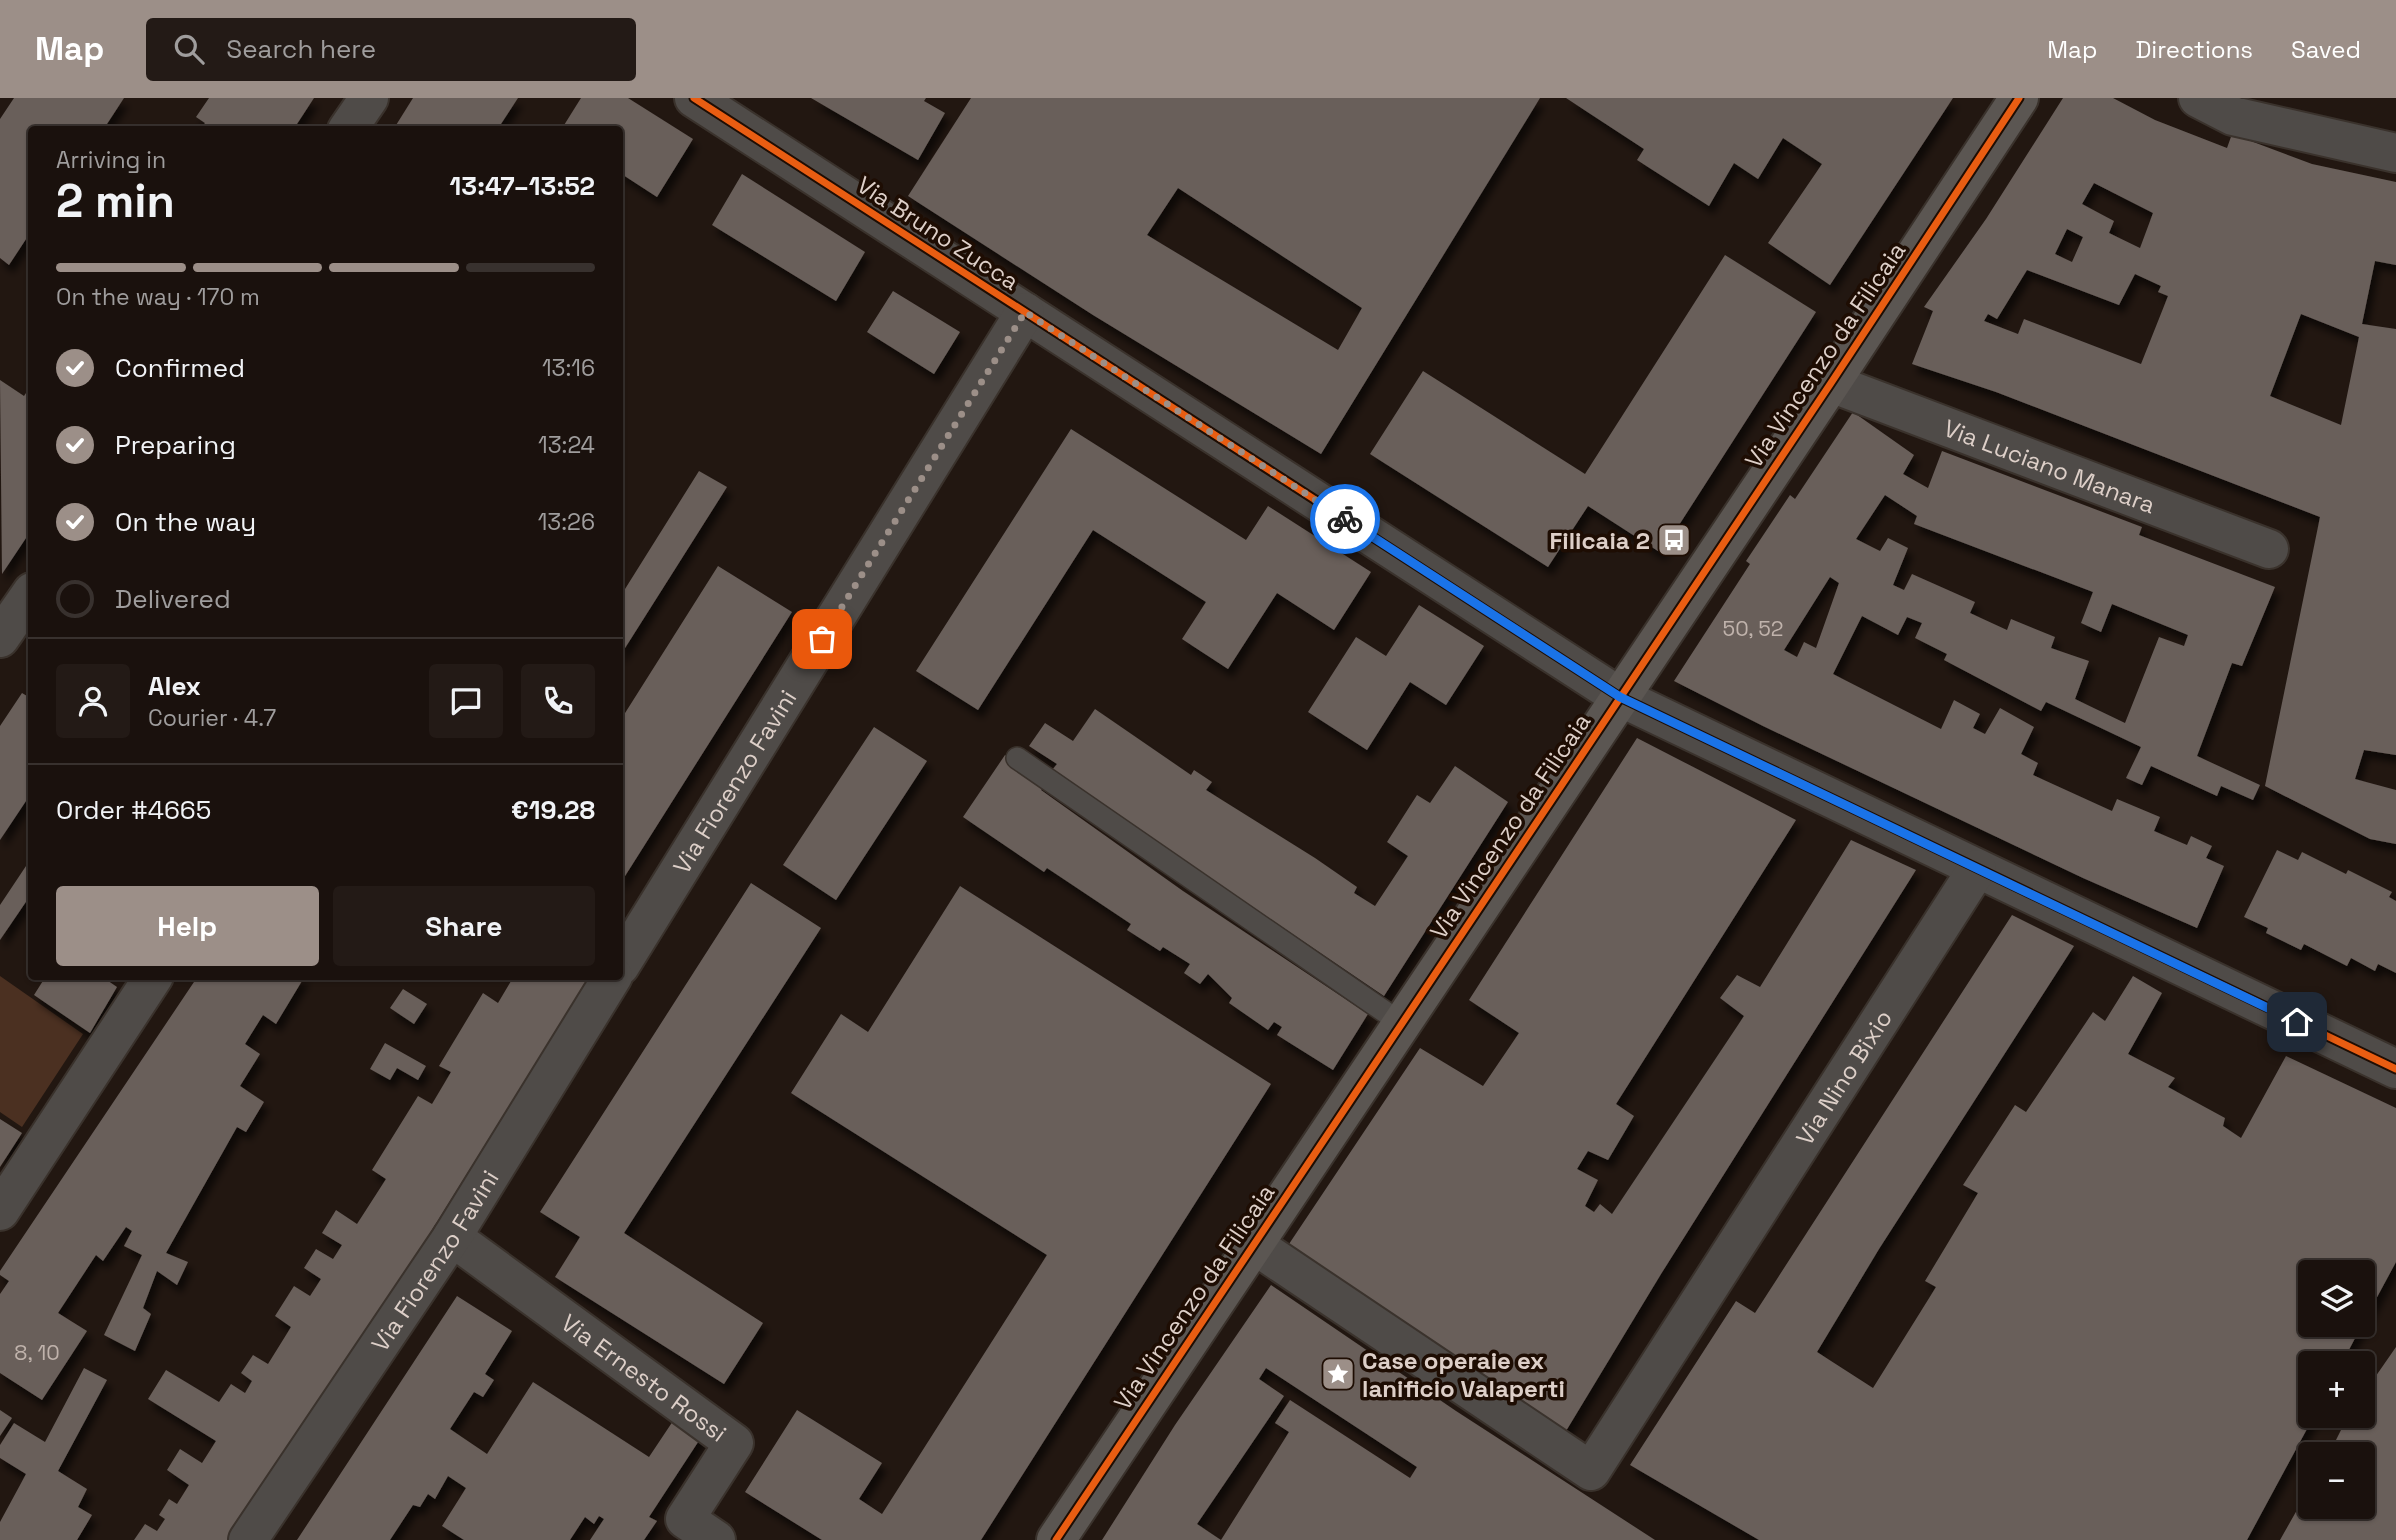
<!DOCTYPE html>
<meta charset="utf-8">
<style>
:root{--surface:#1a110d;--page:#231a16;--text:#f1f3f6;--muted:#9f9d9d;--line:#38312e;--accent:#9c8f88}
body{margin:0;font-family:"Space Grotesk",sans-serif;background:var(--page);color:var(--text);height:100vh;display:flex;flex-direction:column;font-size:26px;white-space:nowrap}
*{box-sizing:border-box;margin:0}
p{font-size:23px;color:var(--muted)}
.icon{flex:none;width:38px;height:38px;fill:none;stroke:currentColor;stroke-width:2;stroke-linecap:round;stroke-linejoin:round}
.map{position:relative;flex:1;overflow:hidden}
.sheet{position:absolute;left:28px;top:28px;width:595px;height:854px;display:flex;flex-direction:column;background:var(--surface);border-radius:7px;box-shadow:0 2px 5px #0004,0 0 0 2px var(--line)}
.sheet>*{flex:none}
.tools{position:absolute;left:2298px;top:1162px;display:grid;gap:14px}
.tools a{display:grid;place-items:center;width:77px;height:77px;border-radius:7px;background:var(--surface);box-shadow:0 2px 5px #0004,0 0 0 2px var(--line);font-size:35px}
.pin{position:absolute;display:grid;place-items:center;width:60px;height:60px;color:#fff;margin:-30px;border-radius:14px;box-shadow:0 4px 10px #0006}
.courier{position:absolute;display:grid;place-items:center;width:70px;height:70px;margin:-35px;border:5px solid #1a73e8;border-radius:50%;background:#fff;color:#222;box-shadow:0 2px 9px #0007}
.overview em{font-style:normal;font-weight:700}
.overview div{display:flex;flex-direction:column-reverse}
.overview{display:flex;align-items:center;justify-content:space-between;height:119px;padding:0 28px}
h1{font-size:46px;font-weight:700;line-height:52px}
.bar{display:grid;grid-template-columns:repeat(4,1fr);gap:10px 7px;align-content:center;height:84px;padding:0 28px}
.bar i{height:9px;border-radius:5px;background:var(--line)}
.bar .active{background:var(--accent)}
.bar p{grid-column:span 4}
.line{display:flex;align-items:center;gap:18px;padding:0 28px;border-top:2px solid var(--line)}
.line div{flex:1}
.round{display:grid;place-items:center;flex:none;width:74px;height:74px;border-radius:7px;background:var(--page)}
ol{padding:0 28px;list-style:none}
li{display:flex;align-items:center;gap:21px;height:77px}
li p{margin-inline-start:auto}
li .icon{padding:7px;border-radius:50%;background:var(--accent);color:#fff;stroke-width:4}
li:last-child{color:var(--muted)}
li i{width:38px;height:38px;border:4px solid var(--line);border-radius:50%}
.cta{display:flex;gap:14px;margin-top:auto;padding:14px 28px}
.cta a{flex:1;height:80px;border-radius:7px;background:var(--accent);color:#fff;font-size:28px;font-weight:700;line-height:80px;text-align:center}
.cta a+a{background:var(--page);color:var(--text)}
header{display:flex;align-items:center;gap:42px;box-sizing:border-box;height:98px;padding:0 35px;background:var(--accent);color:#fff}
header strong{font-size:33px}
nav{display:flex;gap:38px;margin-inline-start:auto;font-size:24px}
.search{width:490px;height:63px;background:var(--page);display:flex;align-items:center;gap:18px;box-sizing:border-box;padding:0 24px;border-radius:7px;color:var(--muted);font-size:26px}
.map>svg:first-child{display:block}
.green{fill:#4b3021}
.building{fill:#695f5a;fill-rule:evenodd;filter:url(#shadow)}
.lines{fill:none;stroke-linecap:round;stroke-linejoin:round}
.lane-casing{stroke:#3a322c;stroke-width:24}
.street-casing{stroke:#3a322c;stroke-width:42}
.secondary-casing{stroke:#3a322c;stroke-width:42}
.lane{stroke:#4f4b48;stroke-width:21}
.street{stroke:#4f4b48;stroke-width:38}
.secondary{stroke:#5b5652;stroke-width:38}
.cycleway-casing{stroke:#1e0d03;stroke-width:11}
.cycleway{stroke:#e95d12;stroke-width:7}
.done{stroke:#9c8f88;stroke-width:7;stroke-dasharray:0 12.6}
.route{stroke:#1a73e8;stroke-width:9}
.labels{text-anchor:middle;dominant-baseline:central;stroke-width:7;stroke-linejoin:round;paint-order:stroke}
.number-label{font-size:21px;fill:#c0b3ac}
.street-label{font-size:24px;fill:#ddcfc8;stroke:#1e0d03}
.poi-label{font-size:24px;font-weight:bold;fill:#ddcfc8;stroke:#1e0d03;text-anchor:end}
</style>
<header>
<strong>Map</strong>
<div class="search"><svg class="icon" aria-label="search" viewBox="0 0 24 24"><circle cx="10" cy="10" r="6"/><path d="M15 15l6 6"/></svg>Search here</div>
<nav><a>Map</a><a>Directions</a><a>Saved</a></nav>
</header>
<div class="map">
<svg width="2396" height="1442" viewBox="0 0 2396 1442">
<defs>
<filter id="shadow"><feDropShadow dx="4.5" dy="8" stdDeviation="3.5" flood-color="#0009"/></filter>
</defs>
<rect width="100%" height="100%" fill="#221711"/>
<path class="green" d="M0,878L83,936L22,1029L0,1014Z"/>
<path class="building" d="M14,0H124L103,32H32V113L29,117L32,119V132L9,167L0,160V21Z
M209,0H314L293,32H200L205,25L196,19Z
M413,0H518L497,32H393Z
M581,0H628L693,41L657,99L620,75V32H561Z
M811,0H926L924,3L945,15L918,62Z
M971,0H1540L1321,356L1093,217L908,98ZM1178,90L1362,210L1338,252L1147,137Z
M1566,0H1953L1830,187L1768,145L1822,66L1783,40L1758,81L1734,65L1709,108L1637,62L1644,51Z
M2063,0H2113L2155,22L2227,50L2232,36L2312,66L2396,84V167L2375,163L2362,226L2396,231V657L2364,652L2355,681L2396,692V746L2370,741L2265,688L2320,419L1996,294L1912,266L1933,213L1924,209L1986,121ZM2094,85L2153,115L2140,150L2109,135L2114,123L2082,106ZM2067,131L2083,139L2072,164L2055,156ZM2027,172L2119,207L2135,176L2161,188L2158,194L2168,198L2141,266L2024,221L2018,236L1984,223L1988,216L1997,221ZM2301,216L2359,239L2341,327L2270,298Z
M742,76L865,154L836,203L712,127Z
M1725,157L1816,214L1661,455L1588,408L1548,469L1370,356L1423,273L1585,376Z
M893,193L960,234L934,276L867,234Z
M0,282L24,298L32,286V431L2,476Z
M1853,314L1914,357L1903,376L1928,390L1942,353L2142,429L2139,437L2275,489L2242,568L2232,565L2197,658L2260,687L2253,702L2221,688L2217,698L2151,668L2142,687L2126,680L2141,649L2046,604L2041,613L1944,562L1947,556L1915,540L1922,525L1907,519L1898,537L1862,518L1833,576L1941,631L1954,602L1980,616L1973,630L1985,636L2000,610L2034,629L2021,656L2038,665L2033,677L2112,713L2117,701L2160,719L2154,733L2187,747L2191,738L2212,748L2206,760L2224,768L2197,830L2083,780L1763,628L1674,583L1750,466L1746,463L1790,397L1795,401ZM1885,397L1917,418L1914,426L2093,494L2081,525L2101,534L2112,506L2188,537L2184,548L2159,539L2125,625L2075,601L2089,563L2051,550L2055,539L2011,521L2007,532L1970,515L1975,504L1912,476L1904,492L1893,487L1908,450L1888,440L1880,453L1856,441ZM1830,479L1839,485L1816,550L1804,544L1797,559L1784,552Z
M1071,331L1246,442L1268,408L1371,474L1334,532L1277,495L1228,571L1182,541L1206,504L1093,432L978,612L916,573Z
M699,373L727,389L620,558V499Z
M718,468L792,514L620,786V623Z
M1419,507L1484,548L1446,607L1410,584L1367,652L1308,614L1356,539L1386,558Z
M22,595L32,601V694L0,742V628Z
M1095,611L1191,677L1194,672L1212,684L1206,692L1315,760L1357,789L1354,795L1375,808L1408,758L1387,744L1417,697L1430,705L1455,668L1508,704L1384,898L1115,716L1052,672L1057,666L1029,648L1045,625L1073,643Z
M874,629L927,663L836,802L783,767Z
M1637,640L1796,722L1616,1006L1634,1018L1608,1062L1588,1053L1577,1071L1598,1082L1585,1108L1594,1114L1600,1106L1612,1116L1744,918L1720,900L1737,877L1760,889L1851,742L1916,772L1661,1176L1566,1333L1289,1146L1420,950L1483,988L1519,935L1469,902Z
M1005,657L1046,685L1041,692L1183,793L1368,916L1333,972L1277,937L1282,929L1274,924L1268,932L1229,905L1232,900L1208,876L1200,886L1184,875L1190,866L1163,849L1160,853L1127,832L1131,826L1047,770L1044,774L963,719Z
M2277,752L2298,762L2302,754L2346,776L2348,772L2392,794L2389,799L2396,803V875L2378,866L2375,873L2351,860L2347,868L2304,846L2301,852L2266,835L2268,830L2244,819Z
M32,759V795L0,842V807Z
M751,785L821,830L624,1135L763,1225L724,1286L555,1179L580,1139L540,1114Z
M960,788L1271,986L981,1442H822L745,1394L797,1312L882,1365L859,1401L882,1416L1047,1157L791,995L841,916L868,934Z
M2012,817L2074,848L1879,1151L1817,1254L1873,1290L1936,1189L1925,1183L1978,1095L1963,1087L2015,1007L2026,1014L2093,914L2105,923L2133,878L2162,895L2128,956L2175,980L2168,989L2225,1020L2223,1028L2241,1040L2286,958L2396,1010V1164L2362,1227V1174H2310V1227H2362L2342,1265H2310V1318H2314L2247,1442H1759L1630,1367L1736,1203L1755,1215Z
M46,878H101L117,889L90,935L34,897Z
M198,878H305L276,926L263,917L245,946L260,956L240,988L264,1004L246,1034L237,1029L166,1155L188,1164L177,1187L157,1173L143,1210L151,1216L135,1253L104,1237L142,1157L124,1148L132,1133L126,1129L103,1163L96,1157L58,1215L87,1233L42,1302L0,1275V1196L9,1183L0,1177V1173Z
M514,878H590L422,1148L232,1442H134L145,1426L157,1433L165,1421L159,1417L169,1401L177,1406L189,1387L167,1372L180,1351L202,1365L216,1343L148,1301L166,1272L219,1304L231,1286L245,1295L252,1283L241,1275L253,1257L268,1266L291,1229L275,1218L294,1188L310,1198L321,1181L304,1170L316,1151L333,1161L342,1147L322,1135L336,1112L357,1126L386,1081L372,1072L418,998L432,1006L451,974L439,968L483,895L498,905Z
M403,891L427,906L414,926L390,910Z
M385,945L426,968L418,982L397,970L390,982L370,971Z
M0,1021L22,1035L0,1069Z
M1271,1187L1456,1313L1655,1442H1102L1175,1327ZM1266,1270L1417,1369L1410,1380L1290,1302L1275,1325L1289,1334L1221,1442L1197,1426L1284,1298L1259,1281Z
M457,1198L512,1233L485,1276L494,1282L483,1299L474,1294L450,1331L487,1356L533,1284L649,1359L677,1317L704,1335L649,1419L657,1423L644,1442H590L604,1421L599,1418L594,1426L585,1419L570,1442H464L442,1428L466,1390L448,1378L435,1401L428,1396L420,1409L413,1407L390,1442H297Z
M2396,1249V1442H2280L2310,1389V1409H2362V1356H2329L2348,1318H2362V1298Z
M84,1270L107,1282L58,1373L87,1391L78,1409L92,1417L77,1442H0V1424L26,1376L0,1360V1347L14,1325L45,1344Z
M0,1312L12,1320L0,1338Z"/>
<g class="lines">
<defs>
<path id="lane" d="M1017,660L1401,925"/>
<g id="street">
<path d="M694,0L1620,599L2396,971"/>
<path d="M2198,0L2233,18L2396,55"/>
<path d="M347,32L369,0"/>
<path id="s1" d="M1831,285L2269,451"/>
<path d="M0,540L32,494"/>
<path id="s2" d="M620,868L1025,214"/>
<path d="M0,1113L154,878"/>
<path id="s3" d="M452,1139L734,1345L685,1421L716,1442"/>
<path id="s4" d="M1253,1146L1591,1373L1977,771"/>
<path id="s5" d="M248,1442L452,1139L613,878"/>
</g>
<path id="secondary" d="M1056,1442L1831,285L2019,0"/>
</defs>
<use href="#lane" class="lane-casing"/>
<use href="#street" class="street-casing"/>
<use href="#secondary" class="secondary-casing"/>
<use href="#lane" class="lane"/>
<use href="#street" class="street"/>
<use href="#secondary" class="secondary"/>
<defs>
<path id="cycleway" d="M694,0L1620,599L2396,971
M1056,1442L1831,285L2019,0"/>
</defs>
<use href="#cycleway" class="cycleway-casing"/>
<use href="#cycleway" class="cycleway"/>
</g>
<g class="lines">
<path class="done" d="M822,541L1025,214L1345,421"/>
<path class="route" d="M1345,421L1620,599L2297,924"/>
</g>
<defs>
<symbol id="bus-square" viewBox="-11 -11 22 22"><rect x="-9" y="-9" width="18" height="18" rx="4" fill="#9c8f88" stroke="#1e0d03"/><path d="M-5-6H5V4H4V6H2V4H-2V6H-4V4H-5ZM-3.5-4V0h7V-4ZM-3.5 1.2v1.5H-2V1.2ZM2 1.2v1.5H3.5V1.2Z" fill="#fff"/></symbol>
<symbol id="sight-square" viewBox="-11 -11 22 22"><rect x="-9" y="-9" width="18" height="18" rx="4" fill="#9c8f88" stroke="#1e0d03"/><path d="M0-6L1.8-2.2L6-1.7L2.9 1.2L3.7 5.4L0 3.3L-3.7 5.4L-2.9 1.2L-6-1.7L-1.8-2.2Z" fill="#fff"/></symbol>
</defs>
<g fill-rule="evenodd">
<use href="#bus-square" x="1655" y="423" width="38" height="38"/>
<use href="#sight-square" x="1319" y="1257" width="38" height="38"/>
</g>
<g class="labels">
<g class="number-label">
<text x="1753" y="530">50, 52</text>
<text x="37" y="1254">8, 10</text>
</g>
<g class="street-label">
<text transform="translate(938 135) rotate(33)">Via Bruno Zucca</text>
<text transform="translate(1825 257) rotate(-56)">Via Vincenzo da Filicaia</text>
<text stroke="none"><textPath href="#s1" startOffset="234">Via Luciano Manara</textPath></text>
<text stroke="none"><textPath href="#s2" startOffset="217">Via Fiorenzo Favini</textPath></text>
<text transform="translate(1510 728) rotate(-56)">Via Vincenzo da Filicaia</text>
<text stroke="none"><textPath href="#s4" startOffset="875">Via Nino Bixio</textPath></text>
<text stroke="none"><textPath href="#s5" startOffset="336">Via Fiorenzo Favini</textPath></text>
<text transform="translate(1194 1199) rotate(-56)">Via Vincenzo da Filicaia</text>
<text stroke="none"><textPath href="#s3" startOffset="238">Via Ernesto Rossi</textPath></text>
</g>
<g class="poi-label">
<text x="1650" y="442">Filicaia 2</text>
<text x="1362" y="1262" text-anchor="start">Case operaie ex<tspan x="1362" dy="28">lanificio Valaperti</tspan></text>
</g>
</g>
</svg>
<div class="tools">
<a><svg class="icon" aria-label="layers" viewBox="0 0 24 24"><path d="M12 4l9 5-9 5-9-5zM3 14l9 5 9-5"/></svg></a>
<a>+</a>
<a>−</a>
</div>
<div class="pin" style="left:822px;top:541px;background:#ea580c"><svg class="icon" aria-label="bag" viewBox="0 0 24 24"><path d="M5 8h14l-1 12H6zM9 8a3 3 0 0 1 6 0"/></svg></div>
<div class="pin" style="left:2297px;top:924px;background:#1f2937"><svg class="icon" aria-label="home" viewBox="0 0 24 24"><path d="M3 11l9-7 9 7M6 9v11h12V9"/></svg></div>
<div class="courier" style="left:1345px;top:421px"><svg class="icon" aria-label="bike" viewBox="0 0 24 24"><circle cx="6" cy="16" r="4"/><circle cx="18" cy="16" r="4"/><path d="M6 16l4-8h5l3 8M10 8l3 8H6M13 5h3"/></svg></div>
<section class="sheet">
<div class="overview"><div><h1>2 min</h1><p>Arriving in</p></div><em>13:47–13:52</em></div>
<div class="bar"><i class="active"></i><i class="active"></i><i class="active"></i><i></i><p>On the way · 170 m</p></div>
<ol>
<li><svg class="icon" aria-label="check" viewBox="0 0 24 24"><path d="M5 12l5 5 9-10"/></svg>Confirmed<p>13:16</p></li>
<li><svg class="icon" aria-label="check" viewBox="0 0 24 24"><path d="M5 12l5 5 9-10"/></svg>Preparing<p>13:24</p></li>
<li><svg class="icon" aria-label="check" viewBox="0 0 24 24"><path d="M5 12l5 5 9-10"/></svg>On the way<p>13:26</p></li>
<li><i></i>Delivered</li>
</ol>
<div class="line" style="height:126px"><a class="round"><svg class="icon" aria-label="person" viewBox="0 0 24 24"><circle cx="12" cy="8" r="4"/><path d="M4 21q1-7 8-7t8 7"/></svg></a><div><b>Alex</b><p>Courier · 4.7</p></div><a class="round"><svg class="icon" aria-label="chat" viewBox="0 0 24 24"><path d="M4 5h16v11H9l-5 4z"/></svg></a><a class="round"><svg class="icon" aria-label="phone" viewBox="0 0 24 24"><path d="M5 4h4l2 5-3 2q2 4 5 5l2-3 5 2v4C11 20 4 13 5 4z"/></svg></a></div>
<div class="line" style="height:91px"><div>Order #4665</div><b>€19.28</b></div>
<div class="cta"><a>Help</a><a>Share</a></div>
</section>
</div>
